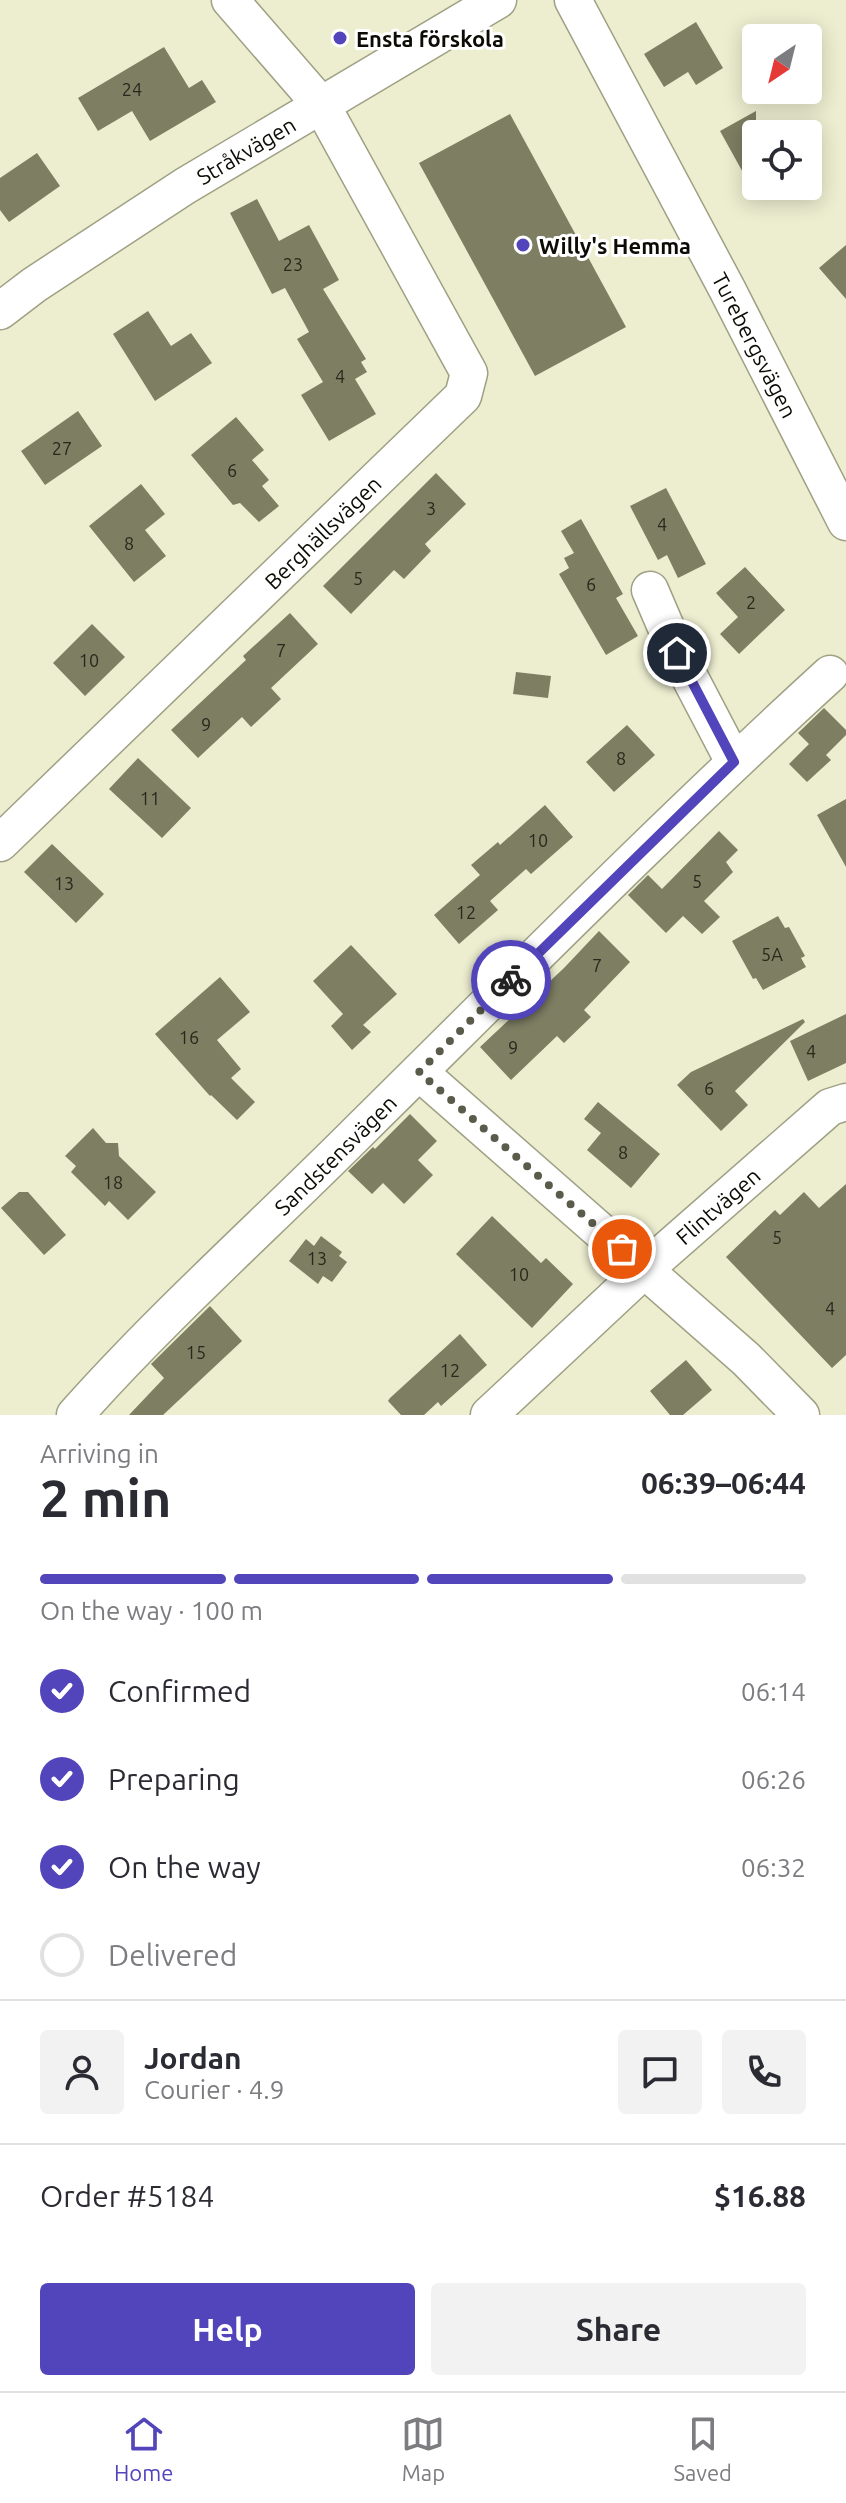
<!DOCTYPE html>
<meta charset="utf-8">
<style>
:root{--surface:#fff;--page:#f2f2f3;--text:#2b2b33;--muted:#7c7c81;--line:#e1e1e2;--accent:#5244bb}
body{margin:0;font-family:Ubuntu,sans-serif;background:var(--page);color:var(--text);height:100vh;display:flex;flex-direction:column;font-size:30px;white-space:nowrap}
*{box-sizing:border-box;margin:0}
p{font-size:26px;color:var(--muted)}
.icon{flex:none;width:44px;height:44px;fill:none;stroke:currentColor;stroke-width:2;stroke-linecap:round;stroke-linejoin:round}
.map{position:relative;height:1415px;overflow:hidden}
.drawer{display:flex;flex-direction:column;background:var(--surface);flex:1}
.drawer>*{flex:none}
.needle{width:52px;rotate:215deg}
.buttons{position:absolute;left:742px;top:24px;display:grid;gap:16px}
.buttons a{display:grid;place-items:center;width:80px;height:80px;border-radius:8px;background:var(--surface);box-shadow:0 4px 20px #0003;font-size:40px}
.pin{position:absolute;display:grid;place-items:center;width:68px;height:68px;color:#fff;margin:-34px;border:4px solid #fff;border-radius:50%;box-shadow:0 2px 8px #0007}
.courier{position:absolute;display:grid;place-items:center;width:80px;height:80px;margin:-40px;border:6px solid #5244bb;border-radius:50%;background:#fff;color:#222;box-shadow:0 2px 10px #0007}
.overview em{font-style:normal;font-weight:700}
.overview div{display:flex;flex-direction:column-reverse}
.overview{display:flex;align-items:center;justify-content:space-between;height:136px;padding:0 40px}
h1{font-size:52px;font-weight:700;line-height:60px}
.bar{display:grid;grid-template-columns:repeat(4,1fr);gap:12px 8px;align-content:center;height:96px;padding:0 40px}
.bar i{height:10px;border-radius:6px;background:var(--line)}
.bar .selected{background:var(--accent)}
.bar p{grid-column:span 4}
.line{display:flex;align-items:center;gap:20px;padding:0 40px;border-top:2px solid var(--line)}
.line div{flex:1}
.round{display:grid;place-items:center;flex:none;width:84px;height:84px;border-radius:8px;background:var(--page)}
ol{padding:0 40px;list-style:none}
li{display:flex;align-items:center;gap:24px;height:88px}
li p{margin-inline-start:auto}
li .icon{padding:8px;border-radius:50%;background:var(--accent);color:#fff;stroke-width:4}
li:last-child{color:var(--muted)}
li i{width:44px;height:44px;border:4px solid var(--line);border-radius:50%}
.cta{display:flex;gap:16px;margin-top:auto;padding:16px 40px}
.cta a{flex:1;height:92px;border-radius:8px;background:var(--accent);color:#fff;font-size:32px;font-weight:700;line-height:92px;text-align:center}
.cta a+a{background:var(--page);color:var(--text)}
.dock{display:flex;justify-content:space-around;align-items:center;height:112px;border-top:2px solid var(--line);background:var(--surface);font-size:22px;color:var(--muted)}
.dock a{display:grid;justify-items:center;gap:4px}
.dock .selected{color:var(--accent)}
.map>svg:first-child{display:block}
.building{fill:#7e7e63}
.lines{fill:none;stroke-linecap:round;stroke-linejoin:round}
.minor-casing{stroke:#9fa084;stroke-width:39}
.minor{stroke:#fff;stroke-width:36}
.done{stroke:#5b5b4b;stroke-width:8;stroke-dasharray:0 14.4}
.route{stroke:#5244bb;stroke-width:10}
.poi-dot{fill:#5244bb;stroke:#fff;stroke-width:3}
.labels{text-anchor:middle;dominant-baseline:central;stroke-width:6;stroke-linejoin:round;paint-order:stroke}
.number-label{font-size:18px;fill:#29281c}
.poi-label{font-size:22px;font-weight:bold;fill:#0d0c04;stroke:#fff;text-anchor:start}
.street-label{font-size:22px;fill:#0d0c04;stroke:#fff}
</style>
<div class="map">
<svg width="846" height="1415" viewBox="0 0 846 1415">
<rect width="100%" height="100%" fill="#edeed0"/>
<path class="building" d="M696,22L723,68L696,85L688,72L664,87L644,54Z
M164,47L189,88L202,80L216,102L150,141L132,111L98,131L78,98Z
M756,111V196L720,131Z
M510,114L626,327L535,376L419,163Z
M37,153L60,186L9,222L0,210V178Z
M257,199L279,241L309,225L339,280L323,289L366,359L361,362L367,372L355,379L376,414L329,441L301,395L323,382L297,339L309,332L285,288L272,294L230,213Z
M846,245V299L819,268Z
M148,311L171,346L191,333L212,363L155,401L113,334Z
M78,411L102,446L45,485L21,451Z
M236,417L264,450L252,460L269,480L262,486L279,506L259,522L240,503L233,505L191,455Z
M436,473L466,504L425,544L431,551L404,579L394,570L351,614L323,586Z
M141,484L165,514L145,530L166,556L134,582L89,526Z
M666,488L706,564L678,578L667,555L658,560L630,506Z
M581,519L623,594L616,598L638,636L606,655L559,574L569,568L564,558L574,553L561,531Z
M745,567L785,610L739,654L720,634L738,617L716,593Z
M290,613L318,644L271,688L281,699L251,727L242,717L198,758L171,730L246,660L243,656Z
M92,624L125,657L85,696L53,663Z
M516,672L551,676L548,698L513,694Z
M824,708L846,730V735L826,755L831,760L807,782L789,764L809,744L798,733Z
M627,725L655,755L614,792L586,762Z
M138,758L191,808L162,838L109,789Z
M846,799V867L817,815Z
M545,805L573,837L531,874L526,869L490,901L498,910L459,944L434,915L480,875L471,865L498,842L500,845Z
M719,831L738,850L726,862L733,872L704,901L720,917L702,934L683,916L666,933L628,895L648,875L662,889Z
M52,844L104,894L76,923L24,872Z
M778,916L785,928L789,927L805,956L801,958L806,967L763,990L756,978L753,979L732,941Z
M599,931L630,962L584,1010L591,1017L564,1043L557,1036L511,1080L480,1047L564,968Z
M351,945L397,994L363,1025L371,1032L352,1050L331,1026L343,1014L313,981Z
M220,977L250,1012L217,1040L241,1069L231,1078L255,1102L237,1120L211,1095L210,1096L155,1034Z
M846,1014V1063L808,1081L790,1041Z
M803,1019L805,1022L735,1091L748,1105L721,1131L677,1085L691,1072Z
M598,1102L660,1154L631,1188L587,1150L601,1133L584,1119Z
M410,1114L437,1141L418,1160L433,1175L404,1204L383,1183L372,1194L348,1171L373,1147L375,1149Z
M93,1128L106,1143H118L119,1156L156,1192L128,1220L109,1201L105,1206L71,1172L76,1166L65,1156Z
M846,1184V1355L832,1368L726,1257L775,1210L780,1215L804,1192L819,1208Z
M19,1192H28L66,1235L44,1255L1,1208Z
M492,1216L541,1263L546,1258L573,1284L532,1328L456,1254Z
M321,1236L342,1252L339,1256L347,1262L332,1282L323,1276L318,1284L289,1261L306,1239L314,1246Z
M210,1306L242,1341L163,1415H129L164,1378L151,1364Z
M460,1334L487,1365L441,1406L438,1402L424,1415H401L388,1401L390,1398Z
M686,1360L712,1390L683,1415H670L650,1391Z"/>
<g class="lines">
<defs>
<g id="minor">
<path id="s1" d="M573,0L727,289L846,522"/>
<path id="s2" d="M0,311L34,285L185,186L498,0"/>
<path d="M650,590L677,653L734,762"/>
<path id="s3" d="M0,843L463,396L469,373L322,106L230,0"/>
<path d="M419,1072L746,1359L801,1415"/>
<path id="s4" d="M75,1415C163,1316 263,1227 357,1133C514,978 668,822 830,674"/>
<path id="s5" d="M489,1415L645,1269L830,1107L846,1102"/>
</g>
</defs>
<use href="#minor" class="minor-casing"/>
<use href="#minor" class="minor"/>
</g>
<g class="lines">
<path class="done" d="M511,980L419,1072L622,1249"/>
<path class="route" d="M511,980L734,762L677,653"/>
</g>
<g class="poi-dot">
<circle cx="340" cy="38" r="8"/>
<circle cx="523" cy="245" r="8"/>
</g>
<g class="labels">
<g class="number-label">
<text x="132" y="89">24</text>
<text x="293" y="264">23</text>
<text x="340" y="376">4</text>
<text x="62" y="448">27</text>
<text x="232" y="470">6</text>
<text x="431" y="508">3</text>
<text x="662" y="524">4</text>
<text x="129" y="543">8</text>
<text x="358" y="578">5</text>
<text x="591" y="584">6</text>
<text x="751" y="602">2</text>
<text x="281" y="650">7</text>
<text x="89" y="660">10</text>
<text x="206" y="724">9</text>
<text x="621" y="758">8</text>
<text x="150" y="798">11</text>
<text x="538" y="840">10</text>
<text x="697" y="881">5</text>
<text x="64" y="883">13</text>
<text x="466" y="912">12</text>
<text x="772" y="954">5A</text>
<text x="597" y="965">7</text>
<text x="189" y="1037">16</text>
<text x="513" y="1047">9</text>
<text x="811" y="1051">4</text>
<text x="709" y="1088">6</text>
<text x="623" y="1152">8</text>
<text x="113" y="1182">18</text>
<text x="777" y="1237">5</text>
<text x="317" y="1258">13</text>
<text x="519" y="1274">10</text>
<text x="830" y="1308">4</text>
<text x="196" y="1352">15</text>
<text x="450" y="1370">12</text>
</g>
<g class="poi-label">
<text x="356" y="38">Ensta förskola</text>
<text x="539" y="245">Willy's Hemma</text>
</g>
<g class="street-label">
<text stroke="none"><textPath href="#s2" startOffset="294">Stråkvägen</textPath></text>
<text stroke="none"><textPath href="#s1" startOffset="390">Turebergsvägen</textPath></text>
<text stroke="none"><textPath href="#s3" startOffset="448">Berghällsvägen</textPath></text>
<text stroke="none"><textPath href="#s4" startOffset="368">Sandstensvägen</textPath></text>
<text stroke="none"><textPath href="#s5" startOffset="310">Flintvägen</textPath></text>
</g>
</g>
</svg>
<div class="buttons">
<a><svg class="needle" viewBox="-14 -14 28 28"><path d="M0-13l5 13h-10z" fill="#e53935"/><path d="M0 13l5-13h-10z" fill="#7c7c81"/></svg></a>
<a><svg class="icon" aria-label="locate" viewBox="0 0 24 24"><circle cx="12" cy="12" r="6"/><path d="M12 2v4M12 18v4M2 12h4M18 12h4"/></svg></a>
</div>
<div class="pin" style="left:622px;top:1249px;background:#ea580c"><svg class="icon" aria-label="bag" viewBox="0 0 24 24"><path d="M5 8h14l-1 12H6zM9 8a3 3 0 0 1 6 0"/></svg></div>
<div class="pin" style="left:677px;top:653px;background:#1f2937"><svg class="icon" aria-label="home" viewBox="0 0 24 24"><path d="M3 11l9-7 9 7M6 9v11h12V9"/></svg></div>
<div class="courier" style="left:511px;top:980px"><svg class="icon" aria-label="bike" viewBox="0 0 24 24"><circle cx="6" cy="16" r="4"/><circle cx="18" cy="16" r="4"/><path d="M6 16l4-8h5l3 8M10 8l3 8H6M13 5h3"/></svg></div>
</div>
<section class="drawer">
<div class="overview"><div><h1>2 min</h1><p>Arriving in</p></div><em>06:39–06:44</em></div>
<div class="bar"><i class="selected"></i><i class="selected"></i><i class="selected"></i><i></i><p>On the way · 100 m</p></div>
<ol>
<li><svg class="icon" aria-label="check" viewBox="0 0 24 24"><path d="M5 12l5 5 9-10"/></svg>Confirmed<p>06:14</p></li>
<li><svg class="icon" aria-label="check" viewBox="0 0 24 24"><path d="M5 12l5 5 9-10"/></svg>Preparing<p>06:26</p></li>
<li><svg class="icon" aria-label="check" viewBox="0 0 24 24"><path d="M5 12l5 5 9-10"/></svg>On the way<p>06:32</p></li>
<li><i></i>Delivered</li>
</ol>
<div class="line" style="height:144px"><a class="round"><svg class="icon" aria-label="person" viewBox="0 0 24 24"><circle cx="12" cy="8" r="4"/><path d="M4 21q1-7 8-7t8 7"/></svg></a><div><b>Jordan</b><p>Courier · 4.9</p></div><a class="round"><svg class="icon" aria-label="chat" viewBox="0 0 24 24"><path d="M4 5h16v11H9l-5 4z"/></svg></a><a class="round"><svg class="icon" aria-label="phone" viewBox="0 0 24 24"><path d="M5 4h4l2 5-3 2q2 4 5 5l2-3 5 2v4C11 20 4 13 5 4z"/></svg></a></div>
<div class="line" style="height:104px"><div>Order #5184</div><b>$16.88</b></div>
<div class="cta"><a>Help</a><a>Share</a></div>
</section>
<nav class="dock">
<a class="selected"><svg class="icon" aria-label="home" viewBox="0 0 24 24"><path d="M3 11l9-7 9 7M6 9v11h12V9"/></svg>Home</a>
<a><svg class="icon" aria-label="map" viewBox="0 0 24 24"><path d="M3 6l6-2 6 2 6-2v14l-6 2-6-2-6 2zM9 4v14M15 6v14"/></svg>Map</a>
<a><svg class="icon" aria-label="saved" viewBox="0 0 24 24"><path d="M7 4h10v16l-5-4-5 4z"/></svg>Saved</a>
</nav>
